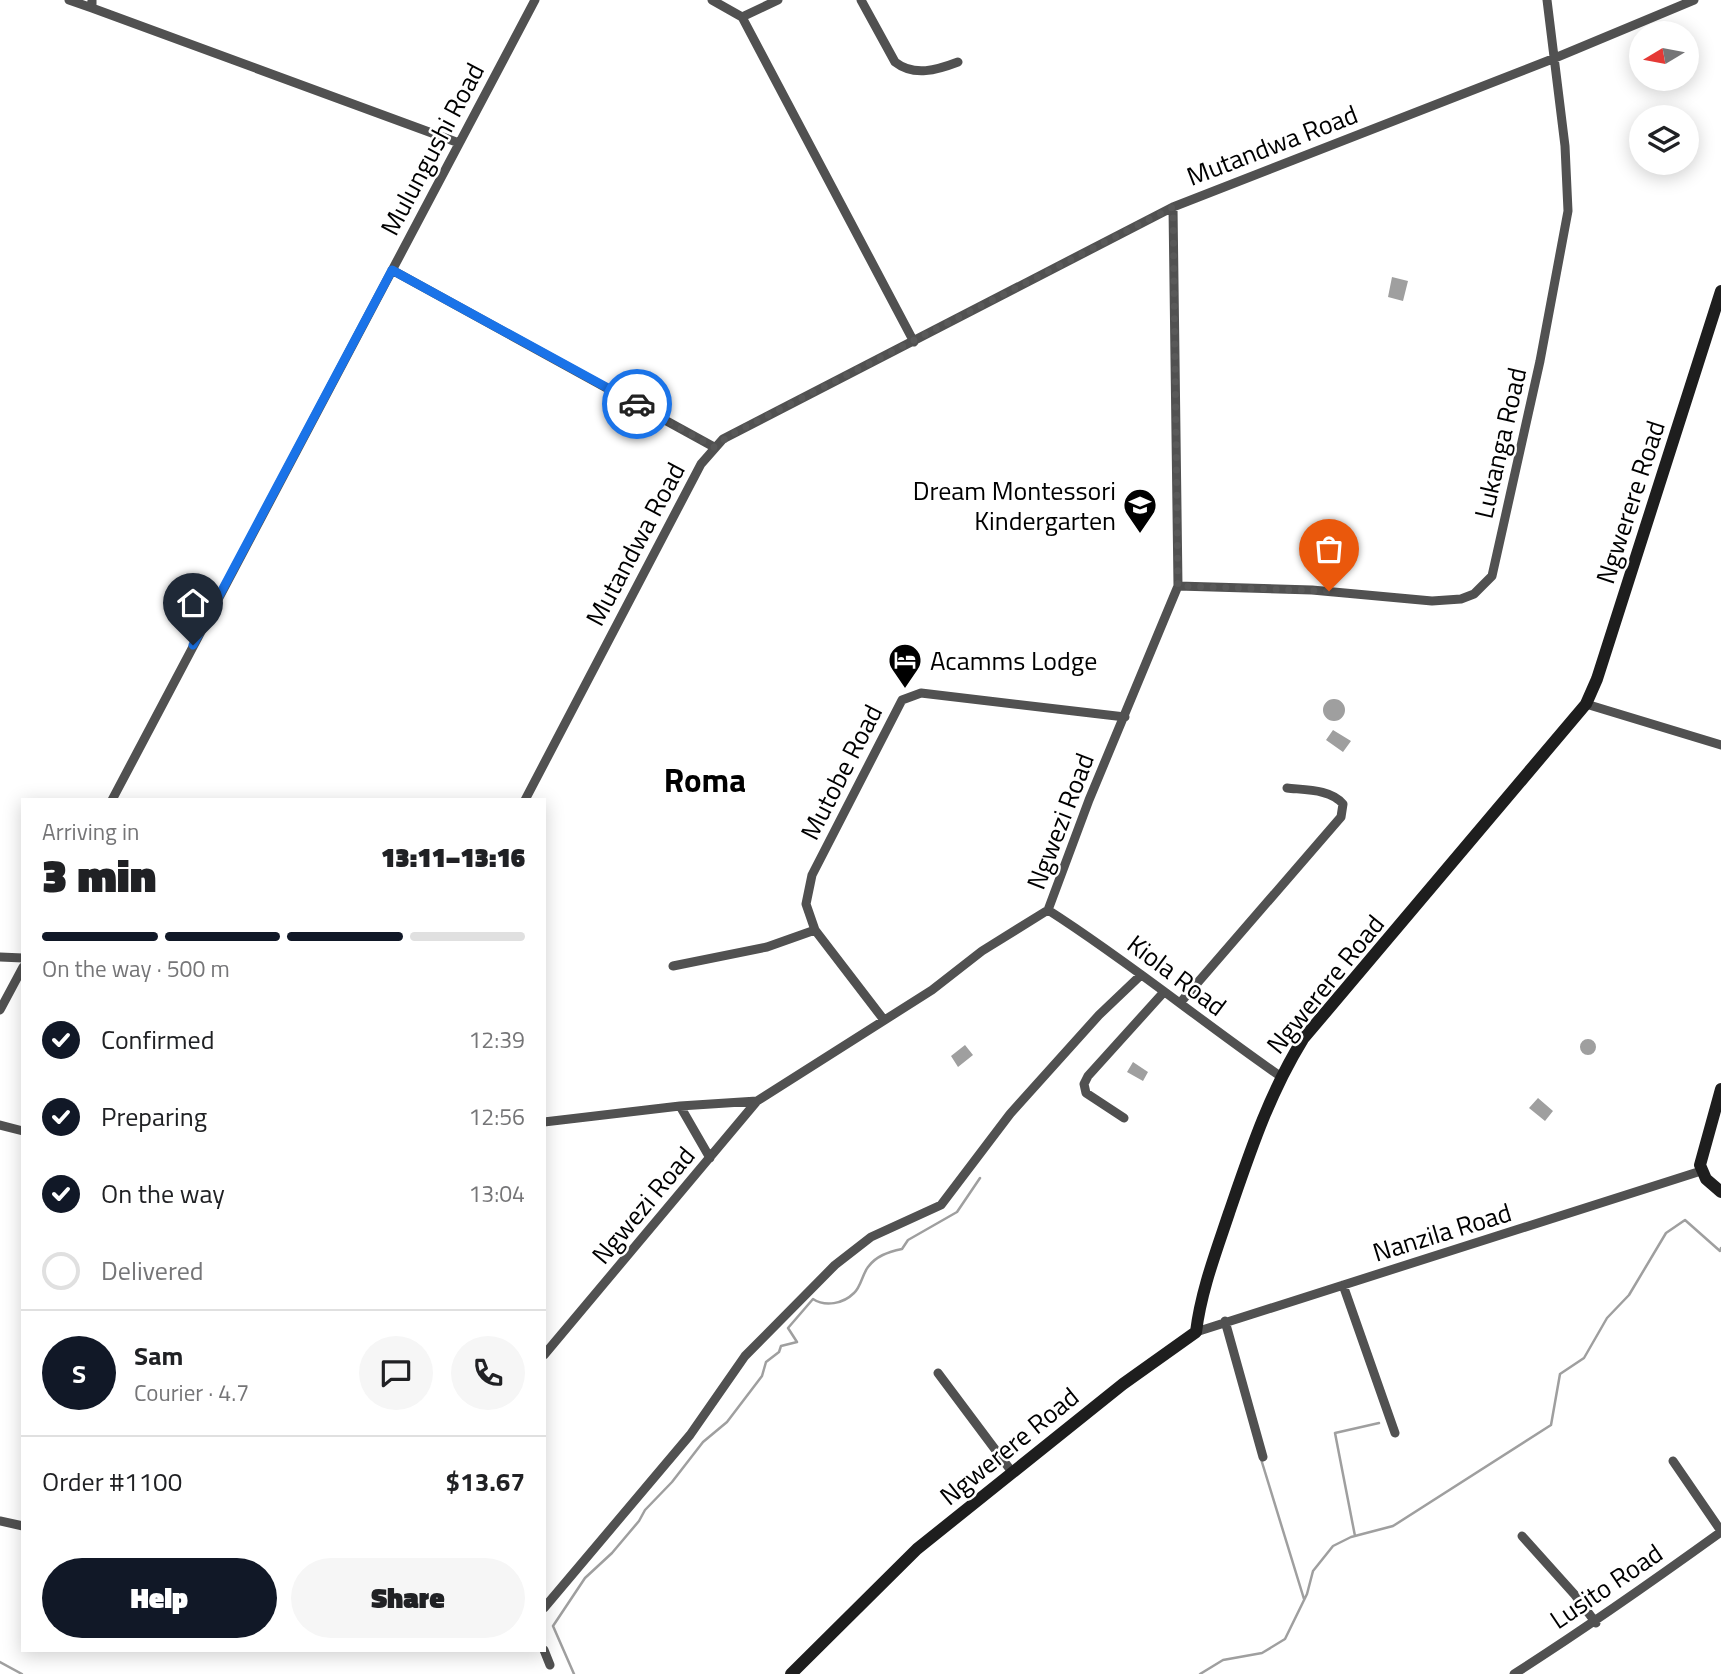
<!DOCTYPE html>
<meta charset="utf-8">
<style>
:root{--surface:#fff;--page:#f6f6f6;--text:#202124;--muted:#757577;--line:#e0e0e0;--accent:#111827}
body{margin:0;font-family:"Titillium Web",sans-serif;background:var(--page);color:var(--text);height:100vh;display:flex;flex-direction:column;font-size:26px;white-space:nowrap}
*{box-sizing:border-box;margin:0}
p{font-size:23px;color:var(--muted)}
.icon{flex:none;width:38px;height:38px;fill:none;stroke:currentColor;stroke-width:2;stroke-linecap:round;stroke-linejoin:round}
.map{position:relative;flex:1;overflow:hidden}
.details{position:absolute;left:21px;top:798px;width:525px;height:854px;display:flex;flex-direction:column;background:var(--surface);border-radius:0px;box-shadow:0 4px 18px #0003}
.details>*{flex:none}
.needle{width:46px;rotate:260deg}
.buttons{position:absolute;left:1629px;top:21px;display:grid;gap:14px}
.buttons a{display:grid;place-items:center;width:70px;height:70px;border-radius:50%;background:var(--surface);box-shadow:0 4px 18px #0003;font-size:35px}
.pin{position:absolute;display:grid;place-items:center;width:60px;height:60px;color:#fff;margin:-72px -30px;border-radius:50% 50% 50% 0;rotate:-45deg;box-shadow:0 0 7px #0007}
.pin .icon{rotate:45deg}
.courier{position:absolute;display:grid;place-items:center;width:70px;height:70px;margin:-35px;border:5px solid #1a73e8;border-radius:50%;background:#fff;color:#222;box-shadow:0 2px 9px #0007}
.summary em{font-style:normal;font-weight:800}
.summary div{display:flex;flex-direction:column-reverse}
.summary{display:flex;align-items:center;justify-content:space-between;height:119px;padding:0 21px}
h1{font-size:46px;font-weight:800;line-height:52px}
.bar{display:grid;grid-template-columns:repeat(4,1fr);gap:10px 7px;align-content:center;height:84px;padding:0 21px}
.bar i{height:9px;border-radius:5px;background:var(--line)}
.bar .current{background:var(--accent)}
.bar p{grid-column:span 4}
.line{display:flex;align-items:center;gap:18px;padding:0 21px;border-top:2px solid var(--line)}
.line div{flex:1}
.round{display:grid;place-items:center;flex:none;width:74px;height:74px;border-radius:37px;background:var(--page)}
ol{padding:0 21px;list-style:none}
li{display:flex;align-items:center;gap:21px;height:77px}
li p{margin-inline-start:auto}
li .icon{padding:7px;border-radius:50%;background:var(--accent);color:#fff;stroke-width:4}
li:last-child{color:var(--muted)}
li i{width:38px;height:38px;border:4px solid var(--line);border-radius:50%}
.cta{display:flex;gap:14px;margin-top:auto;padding:14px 21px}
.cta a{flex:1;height:80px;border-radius:42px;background:var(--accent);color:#fff;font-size:28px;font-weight:800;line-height:80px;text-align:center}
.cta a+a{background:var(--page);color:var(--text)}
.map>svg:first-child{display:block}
.water{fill:#9f9f9f}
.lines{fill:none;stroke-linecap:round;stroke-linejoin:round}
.stream{stroke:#9f9f9f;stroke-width:2.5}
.street{stroke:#515151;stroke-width:9}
.secondary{stroke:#1e1e1e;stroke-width:12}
.done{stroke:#595959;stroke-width:7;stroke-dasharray:0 12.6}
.route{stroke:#1a73e8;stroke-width:9}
.labels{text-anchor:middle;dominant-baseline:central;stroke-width:5;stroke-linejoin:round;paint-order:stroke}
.street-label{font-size:26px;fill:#000;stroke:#fff}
.poi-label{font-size:26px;fill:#000;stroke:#fff;text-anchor:end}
.district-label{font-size:33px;font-weight:bold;fill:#000;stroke:#fff}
</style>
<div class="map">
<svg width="1721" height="1674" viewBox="0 0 1721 1674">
<rect width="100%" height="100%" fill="#fff"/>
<path class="water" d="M1392,277L1408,281L1403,301L1388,297Z
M1323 710a11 11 0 1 1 22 0a11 11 0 1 1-22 0Z
M1333,730L1351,741L1343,752L1326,740Z
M1580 1047a8 8 0 1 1 16 0a8 8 0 1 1-16 0Z
M965,1045L973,1055L958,1067L951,1056Z
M1133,1062L1148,1072L1143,1081L1127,1072Z
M1538,1098L1553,1111L1545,1121L1529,1108Z"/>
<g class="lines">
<path class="stream" d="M1261,1459L1304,1599
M1355,1536L1335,1433L1379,1423
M0,1662L22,1674
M574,1674L553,1626L585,1578L612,1553L639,1521L645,1510L672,1482L703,1442L727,1422L762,1376L766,1362L779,1352L781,1346L797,1342L788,1328L813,1299C825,1307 843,1304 854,1293C861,1287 862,1275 868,1267C876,1256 888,1252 902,1249L908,1240L957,1212L980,1178
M1200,1674L1223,1660L1262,1653L1285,1639L1307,1594L1313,1571L1333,1546L1351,1537L1393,1526L1551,1425L1560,1374L1584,1358L1607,1318L1629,1295L1666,1233L1685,1220L1720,1251L1721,1248"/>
<path class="street" d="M69,0L92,8
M92,0V8L459,143
M712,0L742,17L914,342
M861,0L895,62C914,77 937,70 958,62
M742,17L778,0
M392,270L714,447
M1178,586L1312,590L1432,601L1461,599L1474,594L1492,576L1540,361L1568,211L1565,146L1547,0
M1586,704L1721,745
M112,800L535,0
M525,800L701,464L723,439L1173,207L1555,58L1694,0
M1048,910C1128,961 1202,1022 1280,1076
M0,957L23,958
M673,966L767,947L815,930
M1180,1003L1341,817L1343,804C1331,789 1305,790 1287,788
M0,1010L23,967
M884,1020L815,930L806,904L812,875L902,700L921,693L1125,717
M680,1106L710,1158
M1124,1118L1086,1093L1084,1084L1088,1076L1163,993
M544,1122L680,1106L757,1101
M0,1125L23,1131
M1343,1285L1395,1433
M1225,1321L1263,1457
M1196,1332L1701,1171
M544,1355L757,1101L932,990L982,951L1048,910L1089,800L1178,586L1173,207
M938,1373L1012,1472
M1673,1461L1721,1531
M0,1521L23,1526
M1522,1536L1575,1595L1596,1623
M544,1608L690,1435L745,1356L835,1265L871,1237L941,1205L1010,1114L1099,1015L1141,975
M544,1650L550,1665
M1514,1674C1585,1629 1653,1581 1721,1532"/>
<path class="secondary" d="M1721,1089L1700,1165L1706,1179L1721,1192
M791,1674L917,1549L1123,1384L1196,1332C1201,1291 1216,1252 1229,1213C1250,1152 1269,1094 1303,1039L1586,704L1597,679L1721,291"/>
</g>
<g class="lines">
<path class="done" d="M637,404L714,447L732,434L1173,207L1178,586L1329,591"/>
<path class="route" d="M193,645L392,270L637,404"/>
</g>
<defs>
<symbol id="school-pin" viewBox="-11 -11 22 30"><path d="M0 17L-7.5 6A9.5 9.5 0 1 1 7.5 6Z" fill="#000" stroke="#fff"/><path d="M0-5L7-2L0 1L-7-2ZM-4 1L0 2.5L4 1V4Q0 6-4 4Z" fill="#fff"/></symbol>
<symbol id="hotel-pin" viewBox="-11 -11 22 30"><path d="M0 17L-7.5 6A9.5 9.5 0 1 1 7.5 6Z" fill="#000" stroke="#fff"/><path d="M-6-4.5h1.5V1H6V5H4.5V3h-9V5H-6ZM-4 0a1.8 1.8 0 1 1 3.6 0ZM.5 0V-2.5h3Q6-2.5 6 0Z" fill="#fff"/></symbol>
</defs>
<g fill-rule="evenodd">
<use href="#school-pin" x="1121" y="486" width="38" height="52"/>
<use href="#hotel-pin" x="886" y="641" width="38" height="52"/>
</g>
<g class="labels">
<g class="street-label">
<text transform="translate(1272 145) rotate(-21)">Mutandwa Road</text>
<text transform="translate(432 149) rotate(-62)">Mulungushi Road</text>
<text transform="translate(1500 443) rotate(-77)">Lukanga Road</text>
<text transform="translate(1630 502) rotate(-72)">Ngwerere Road</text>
<text transform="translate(635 544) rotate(-62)">Mutandwa Road</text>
<text transform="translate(841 772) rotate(-63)">Mutobe Road</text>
<text transform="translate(1060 821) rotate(-69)">Ngwezi Road</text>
<text transform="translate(1177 975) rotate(37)">Kiola Road</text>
<text transform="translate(1325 984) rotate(-51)">Ngwerere Road</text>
<text transform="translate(643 1205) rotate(-50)">Ngwezi Road</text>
<text transform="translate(1442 1232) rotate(-17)">Nanzila Road</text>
<text transform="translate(1009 1446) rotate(-39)">Ngwerere Road</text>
<text transform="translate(1606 1586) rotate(-34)">Lusito Road</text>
</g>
<g class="poi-label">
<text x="1116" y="490">Dream Montessori<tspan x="1116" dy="30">Kindergarten</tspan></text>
<text x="930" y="660" text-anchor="start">Acamms Lodge</text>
</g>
<g class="district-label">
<text x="705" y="780">Roma</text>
</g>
</g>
</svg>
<div class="buttons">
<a><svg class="needle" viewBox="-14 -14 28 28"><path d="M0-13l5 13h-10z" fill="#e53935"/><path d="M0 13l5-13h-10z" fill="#757577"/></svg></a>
<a><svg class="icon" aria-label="layers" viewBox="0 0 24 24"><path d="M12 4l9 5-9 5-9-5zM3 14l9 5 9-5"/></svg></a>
</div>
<div class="pin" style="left:1329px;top:591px;background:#ea580c"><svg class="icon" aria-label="bag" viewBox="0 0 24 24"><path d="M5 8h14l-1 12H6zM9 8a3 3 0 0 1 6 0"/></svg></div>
<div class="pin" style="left:193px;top:645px;background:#1f2937"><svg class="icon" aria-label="home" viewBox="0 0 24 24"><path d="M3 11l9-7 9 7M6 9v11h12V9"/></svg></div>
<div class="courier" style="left:637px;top:404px"><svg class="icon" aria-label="car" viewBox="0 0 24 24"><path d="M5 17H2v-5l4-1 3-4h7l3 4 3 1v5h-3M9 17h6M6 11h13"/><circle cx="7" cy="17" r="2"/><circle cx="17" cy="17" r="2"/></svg></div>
<section class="details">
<div class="summary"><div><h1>3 min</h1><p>Arriving in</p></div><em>13:11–13:16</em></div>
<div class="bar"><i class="current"></i><i class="current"></i><i class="current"></i><i></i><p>On the way · 500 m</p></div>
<ol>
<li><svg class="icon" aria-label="check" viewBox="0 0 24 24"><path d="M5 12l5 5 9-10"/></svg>Confirmed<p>12:39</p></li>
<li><svg class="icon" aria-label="check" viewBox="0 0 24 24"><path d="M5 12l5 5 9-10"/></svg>Preparing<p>12:56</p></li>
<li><svg class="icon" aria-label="check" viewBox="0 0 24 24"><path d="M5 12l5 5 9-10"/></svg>On the way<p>13:04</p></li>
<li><i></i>Delivered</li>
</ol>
<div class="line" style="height:126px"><b class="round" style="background:var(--accent);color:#fff">S</b><div><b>Sam</b><p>Courier · 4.7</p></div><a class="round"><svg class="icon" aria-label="chat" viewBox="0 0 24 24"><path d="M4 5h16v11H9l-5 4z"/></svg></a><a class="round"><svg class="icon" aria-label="phone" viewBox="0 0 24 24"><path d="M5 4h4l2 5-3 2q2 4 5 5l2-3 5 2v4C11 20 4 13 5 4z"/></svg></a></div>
<div class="line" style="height:91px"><div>Order #1100</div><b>$13.67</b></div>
<div class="cta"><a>Help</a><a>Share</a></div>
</section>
</div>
